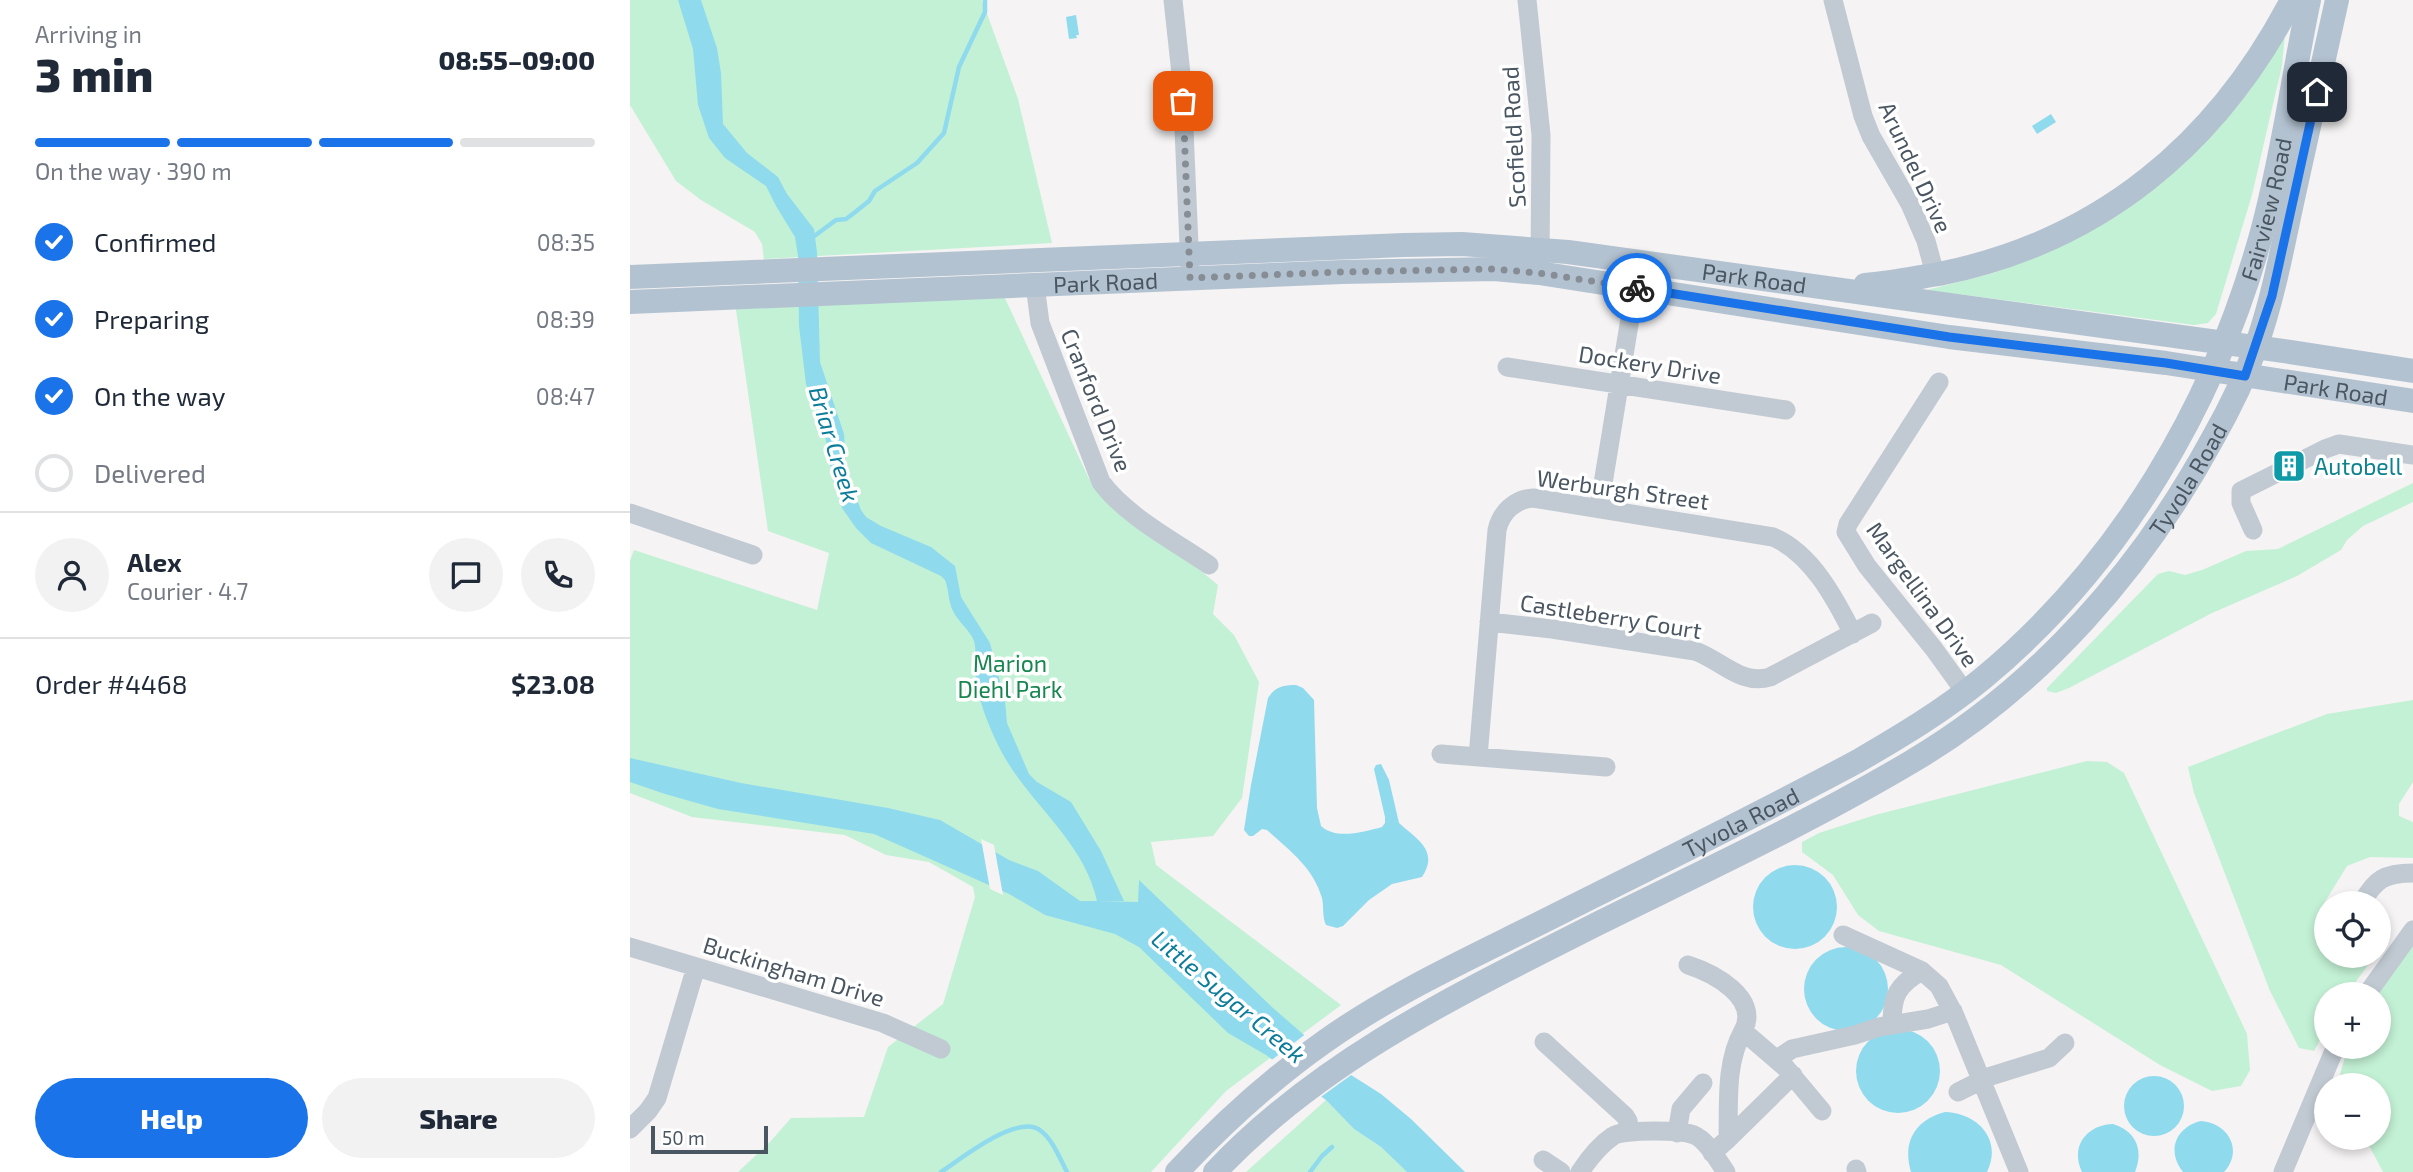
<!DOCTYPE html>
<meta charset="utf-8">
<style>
:root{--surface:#fff;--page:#f2f2f3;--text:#1f2937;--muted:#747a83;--line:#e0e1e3;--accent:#1a73e8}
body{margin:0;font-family:"Exo 2",sans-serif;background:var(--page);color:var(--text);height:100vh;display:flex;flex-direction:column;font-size:26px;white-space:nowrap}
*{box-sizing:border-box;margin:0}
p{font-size:23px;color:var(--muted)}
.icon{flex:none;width:38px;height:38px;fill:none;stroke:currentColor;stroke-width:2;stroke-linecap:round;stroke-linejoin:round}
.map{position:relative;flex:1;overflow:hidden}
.drawer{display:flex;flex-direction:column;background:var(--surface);width:630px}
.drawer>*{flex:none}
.fabs{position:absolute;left:1684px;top:891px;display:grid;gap:14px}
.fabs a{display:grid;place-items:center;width:77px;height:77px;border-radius:50%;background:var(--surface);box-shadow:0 4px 10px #0003;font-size:35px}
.scale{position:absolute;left:21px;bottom:18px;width:117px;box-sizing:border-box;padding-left:7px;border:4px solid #4a5661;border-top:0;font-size:19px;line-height:24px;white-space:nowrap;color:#4a5661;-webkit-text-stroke:5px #fff;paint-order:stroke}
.pin{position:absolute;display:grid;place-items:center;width:60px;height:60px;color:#fff;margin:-30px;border-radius:14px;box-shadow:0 4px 10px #0006}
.courier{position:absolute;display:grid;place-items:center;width:70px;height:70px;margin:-35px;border:5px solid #1a73e8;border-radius:50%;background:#fff;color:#222;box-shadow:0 2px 9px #0007}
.overview em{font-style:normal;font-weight:800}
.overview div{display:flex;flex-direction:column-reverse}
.overview{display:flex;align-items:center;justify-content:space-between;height:119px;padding:0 35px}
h1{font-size:46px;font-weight:800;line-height:52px}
.bar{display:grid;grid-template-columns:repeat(4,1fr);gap:10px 7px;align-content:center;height:84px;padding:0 35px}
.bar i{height:9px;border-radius:5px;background:var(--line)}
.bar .on{background:var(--accent)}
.bar p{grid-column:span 4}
.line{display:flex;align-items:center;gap:18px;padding:0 35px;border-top:2px solid var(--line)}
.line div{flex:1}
.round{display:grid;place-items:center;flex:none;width:74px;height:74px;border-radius:37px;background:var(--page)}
ol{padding:0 35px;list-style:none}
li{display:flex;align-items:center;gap:21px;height:77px}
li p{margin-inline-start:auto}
li .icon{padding:7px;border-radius:50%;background:var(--accent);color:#fff;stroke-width:4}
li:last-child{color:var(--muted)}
li i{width:38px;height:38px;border:4px solid var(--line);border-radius:50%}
.button{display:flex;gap:14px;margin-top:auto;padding:14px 35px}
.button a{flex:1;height:80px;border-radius:42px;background:var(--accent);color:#fff;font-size:28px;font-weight:800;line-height:80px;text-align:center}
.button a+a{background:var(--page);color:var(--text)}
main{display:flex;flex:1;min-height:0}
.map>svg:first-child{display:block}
.green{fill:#c3f1d5}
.water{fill:#90daee}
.pier{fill:#f5f3f3}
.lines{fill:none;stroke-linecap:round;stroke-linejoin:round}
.stream{stroke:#90daee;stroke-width:4.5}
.minor{stroke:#c1cad2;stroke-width:19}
.major{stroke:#b3c2d1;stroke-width:24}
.done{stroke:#868d94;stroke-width:7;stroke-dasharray:0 12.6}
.route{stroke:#1a73e8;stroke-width:9}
.labels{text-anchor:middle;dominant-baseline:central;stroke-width:7;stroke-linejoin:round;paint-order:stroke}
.street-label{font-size:23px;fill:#4a5661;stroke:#fff}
.culture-label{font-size:23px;fill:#0d838f;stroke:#fff;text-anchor:start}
.park-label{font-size:23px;fill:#17864f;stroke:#fff}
.water-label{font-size:24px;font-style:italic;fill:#0c7c9b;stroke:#fff}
</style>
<main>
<section class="drawer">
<div class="overview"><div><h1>3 min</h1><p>Arriving in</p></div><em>08:55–09:00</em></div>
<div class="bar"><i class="on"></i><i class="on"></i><i class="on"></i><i></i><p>On the way · 390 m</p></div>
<ol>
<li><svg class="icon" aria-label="check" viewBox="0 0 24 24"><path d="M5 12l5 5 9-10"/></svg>Confirmed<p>08:35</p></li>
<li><svg class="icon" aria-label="check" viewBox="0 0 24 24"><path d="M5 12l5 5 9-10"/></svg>Preparing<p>08:39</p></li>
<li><svg class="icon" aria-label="check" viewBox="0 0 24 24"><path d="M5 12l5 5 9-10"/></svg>On the way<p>08:47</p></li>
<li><i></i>Delivered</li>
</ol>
<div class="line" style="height:126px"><a class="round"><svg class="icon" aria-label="person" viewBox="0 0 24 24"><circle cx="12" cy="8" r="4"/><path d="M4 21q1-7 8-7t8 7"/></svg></a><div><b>Alex</b><p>Courier · 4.7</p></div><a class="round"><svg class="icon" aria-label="chat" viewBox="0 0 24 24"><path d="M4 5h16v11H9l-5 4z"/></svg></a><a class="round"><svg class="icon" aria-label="phone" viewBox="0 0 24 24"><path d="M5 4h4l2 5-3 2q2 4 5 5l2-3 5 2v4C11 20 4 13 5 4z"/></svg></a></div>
<div class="line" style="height:91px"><div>Order #4468</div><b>$23.08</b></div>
<div class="button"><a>Help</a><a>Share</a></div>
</section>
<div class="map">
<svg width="1783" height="1172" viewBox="0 0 1783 1172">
<rect width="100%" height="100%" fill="#f5f3f3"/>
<path class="green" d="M0,0H352L388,99L422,243L134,259L132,244L125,232L71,200L46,181L0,105Z
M1655,35L1652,65L1622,195L1586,314L1578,323L1564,325L1297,290L1360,274L1404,258L1514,196L1553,164L1587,130L1617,94Z
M374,296L459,479L588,585L583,614L604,635L629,682L612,798L583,836L521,842L526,865L711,1005L596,1091L521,1172H108L140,1142L161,1118L234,1117L258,1047L313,1004L345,897L343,887L299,862L256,855L215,835L62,817L0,793V561L4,550L187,610L199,553L138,531L105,303Z
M1783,483V502L1733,526L1717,540L1711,550L1667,576L1582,613L1439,688L1426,693L1417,691V688L1528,574L1539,571L1555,575L1572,570L1616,551L1648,549Z
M1783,700V782L1769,804V816L1783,822V858L1740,857L1717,866L1688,913L1687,925L1696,930V956H1734L1738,965L1717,994H1696V1029L1684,1051L1669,1048L1640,991L1564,793L1558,767L1697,714Z
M1457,761L1477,762L1494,773L1617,1034L1620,1070L1611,1086L1582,1091L1530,1065L1371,965L1249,931L1228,915L1203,875L1172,852V842L1189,833L1245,815Z
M1783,941V1172H1753L1735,1138H1748V1085H1713L1710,1074L1718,1047L1748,1046V994Z
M696,1100L724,1129L751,1147L777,1172H616Z"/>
<path class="water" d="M48,0H71L87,48L91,73L93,124L117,153L148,177L157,194L184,229L187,252L190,362L214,434L217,472L231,510L236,517L251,526L301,547L325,566L331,597L360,643L375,701L377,723L399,774L407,782L441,802L471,851L494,901H468L508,902L509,880L643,1008L718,1073L751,1094L781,1119L835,1172H777L751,1147L724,1129L696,1100L636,1055L598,1033L509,947L485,934L415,915L379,894L244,834L88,809L35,794L0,782V758L111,783L258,808L310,820L379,860L408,871L450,901H467C454,840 397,802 370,749C358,725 348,700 345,673C344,663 347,651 344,641C340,630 328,622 323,611C318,601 319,590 315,580L311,576L241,543L226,528L212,508L204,484L194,430L176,384L169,326L168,256L165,237L146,206L136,186L95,158L79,138L68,105L63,49Z
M446,15L449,35H446L447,38L439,39L436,17Z
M1421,114L1426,122L1407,134L1402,126Z
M666,685L673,688L684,700L687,808L691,826C706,840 733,832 752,827L755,823V817L744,769L746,765L751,764L759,780L769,823C785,838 810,850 792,877L762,884L739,900L713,926L707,928L696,925C692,916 694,907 692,898C683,867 659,850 637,830L632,829L623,836H619L614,830L621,785L638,698C645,687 652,685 666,685Z
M1123 907a42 42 0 1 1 84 0a42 42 0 1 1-84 0Z
M1174 989a42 42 0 1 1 84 0a42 42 0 1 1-84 0Z
M1226 1071a42 42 0 1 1 84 0a42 42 0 1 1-84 0Z
M1494 1106a30 30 0 1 1 60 0a30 30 0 1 1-60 0Z
M1315,1112C1347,1113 1373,1139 1357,1172H1281C1272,1142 1285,1120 1315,1112Z
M1571,1121C1598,1123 1614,1150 1594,1172H1553C1536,1151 1546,1127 1571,1121Z
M1483,1124C1506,1131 1514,1150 1505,1172H1452C1440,1147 1456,1125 1483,1124Z"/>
<path class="pier" d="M351,839L364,845L373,895L360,889Z
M677,1033L724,1073L688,1099L639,1062Z"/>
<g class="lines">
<path class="stream" d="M183,237L206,220L216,219L224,213L239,201L245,191L287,163L314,133L329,67L355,12V0
M311,1172C331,1159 389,1112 411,1131C423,1140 430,1159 437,1172
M680,1172L692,1156L702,1147"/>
<path class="minor" d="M543,0L552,83L560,268
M897,0L911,135L910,265
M1203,0L1233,116L1241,136L1280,204L1296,241L1305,274
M405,285L410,323L471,482C496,516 544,541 579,565
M877,367L1156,410
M1309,382L1218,524L1216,532L1237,566L1304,649L1335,692
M969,508L1005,288
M0,513L123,555
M1623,530L1611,503V491L1695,449L1709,444L1783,455
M859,622L922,629L1065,651C1091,660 1111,686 1140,677L1242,623
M811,754L976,767
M848,757L867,530C871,512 885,499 903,498L1143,537C1181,553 1205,598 1223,634
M1732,903C1745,879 1755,873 1783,873
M1213,935L1292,971L1309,986L1325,1016L1389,1172
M0,947L253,1023L311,1049
M1058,965C1083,973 1131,998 1113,1031
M1737,994L1783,930
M1262,1024C1262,996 1267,985 1292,971
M914,1042L995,1116L998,1121L1000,1132
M1147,1059L1162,1049L1225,1035L1249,1027L1298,1019L1323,1011
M1328,1092L1358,1077L1419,1058L1435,1043
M0,1129L18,1111L27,1098L66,967
M1047,1133L1051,1109L1073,1083
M1098,1139L1163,1075
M1082,1153L1098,1139C1099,1104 1095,1063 1113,1031L1156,1068L1192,1111
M913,1160L931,1172
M1226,1169L1227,1172
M950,1172C958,1160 971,1144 983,1136C993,1129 1053,1130 1064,1135C1077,1140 1088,1161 1096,1172
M1653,1172L1706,1046"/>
<g class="major">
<path id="s1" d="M0,277L774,245L832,244L938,252L1660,352L1783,371"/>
<path d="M1235,285C1260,283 1284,278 1309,274C1470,242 1587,144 1662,0"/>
<path id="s2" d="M0,302L712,272L864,269L909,273L1319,337L1536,363L1783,401"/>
<path id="s3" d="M547,1172C592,1124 640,1080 694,1042C761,994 838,959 912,922C1017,869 1124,817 1228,761C1271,736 1313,711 1352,679C1491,564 1586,403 1633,228C1653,154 1663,76 1679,0"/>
<path id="s4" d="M585,1172C691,1059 831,993 967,924C1072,872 1180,822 1281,762C1410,686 1512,569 1583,438C1600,408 1615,377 1627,344C1644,295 1653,244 1664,194C1678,129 1693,65 1707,0"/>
</g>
</g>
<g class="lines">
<path class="done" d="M553,101L560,278L712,272L864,269L909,273L1007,288"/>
<path class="route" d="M1007,288L1319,337L1536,363L1615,376L1642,296L1687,92"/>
</g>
<defs>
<symbol id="building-square" viewBox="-11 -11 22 22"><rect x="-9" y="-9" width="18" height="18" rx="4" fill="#0f9aa8" stroke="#fff"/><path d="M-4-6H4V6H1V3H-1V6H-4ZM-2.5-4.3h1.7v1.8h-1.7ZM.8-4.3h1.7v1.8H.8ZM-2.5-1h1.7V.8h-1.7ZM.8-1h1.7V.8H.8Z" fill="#fff"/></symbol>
</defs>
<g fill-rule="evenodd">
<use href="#building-square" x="1640" y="447" width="38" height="38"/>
</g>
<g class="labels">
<g class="street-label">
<text transform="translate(883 137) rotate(-93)">Scofield Road</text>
<text transform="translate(1286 167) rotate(65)">Arundel Drive</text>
<text stroke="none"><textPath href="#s3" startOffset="1508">Fairview Road</textPath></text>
<text stroke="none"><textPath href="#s1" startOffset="1127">Park Road</textPath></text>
<text stroke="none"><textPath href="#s2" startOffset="476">Park Road</textPath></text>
<text transform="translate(1020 364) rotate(9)">Dockery Drive</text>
<text stroke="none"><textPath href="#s2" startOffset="1715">Park Road</textPath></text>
<text transform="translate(467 400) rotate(68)">Cranford Drive</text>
<text stroke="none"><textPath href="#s4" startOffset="1211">Tyvola Road</textPath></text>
<text transform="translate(993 489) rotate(8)">Werburgh Street</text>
<text transform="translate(1293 594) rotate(54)">Margellina Drive</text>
<text transform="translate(981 616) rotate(9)">Castleberry Court</text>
<text stroke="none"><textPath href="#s3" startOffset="668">Tyvola Road</textPath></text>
<text transform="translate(164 971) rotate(17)">Buckingham Drive</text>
</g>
<g class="culture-label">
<text x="1684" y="466">Autobell</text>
</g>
<g class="park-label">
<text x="380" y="663">Marion<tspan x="380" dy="26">Diehl Park</tspan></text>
</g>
<g class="water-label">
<text transform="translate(205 444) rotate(73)">Briar Creek</text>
<text transform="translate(599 996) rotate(40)">Little Sugar Creek</text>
</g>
</g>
</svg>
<div class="fabs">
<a><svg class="icon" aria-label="locate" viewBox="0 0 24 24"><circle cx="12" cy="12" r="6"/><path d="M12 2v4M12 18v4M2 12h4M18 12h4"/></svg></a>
<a>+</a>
<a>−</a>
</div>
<div class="scale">50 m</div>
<div class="pin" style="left:553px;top:101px;background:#ea580c"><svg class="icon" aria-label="bag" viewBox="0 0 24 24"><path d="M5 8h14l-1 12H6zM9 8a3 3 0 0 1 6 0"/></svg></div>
<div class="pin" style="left:1687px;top:92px;background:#1f2937"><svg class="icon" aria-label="home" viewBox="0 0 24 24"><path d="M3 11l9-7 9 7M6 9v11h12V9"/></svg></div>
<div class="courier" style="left:1007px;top:288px"><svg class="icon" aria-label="bike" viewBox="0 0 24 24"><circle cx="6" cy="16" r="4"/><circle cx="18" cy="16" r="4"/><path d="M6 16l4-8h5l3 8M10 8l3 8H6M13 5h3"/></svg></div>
</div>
</main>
